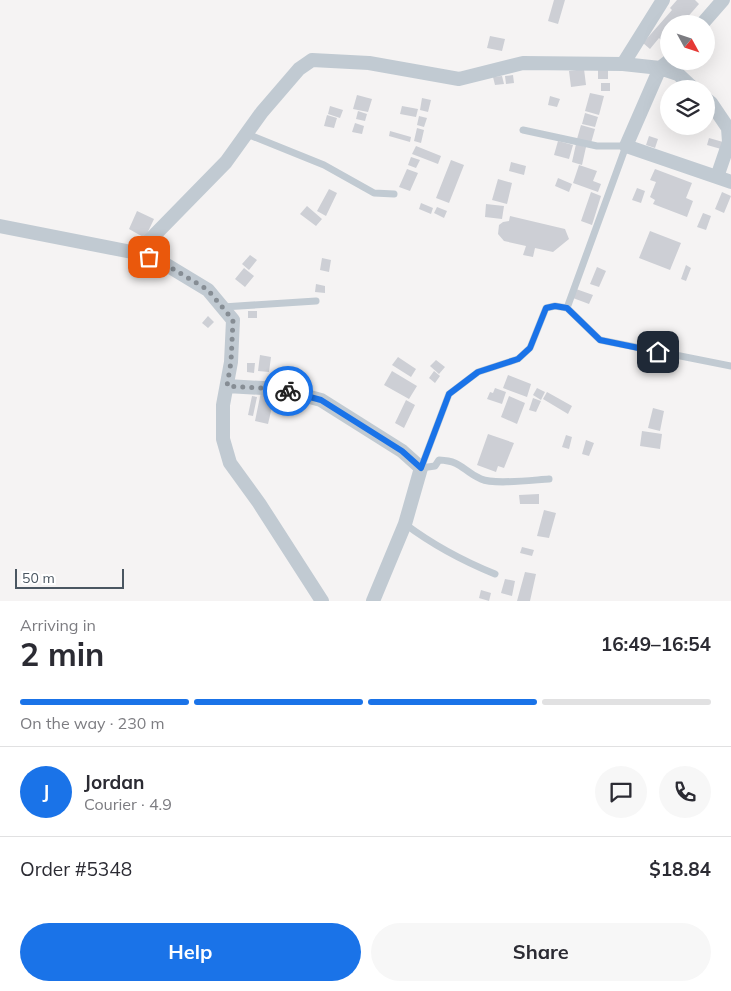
<!DOCTYPE html>
<meta charset="utf-8">
<style>
:root{--surface:#fff;--page:#f7f7f7;--text:#2b2b33;--muted:#7c7c81;--line:#e1e1e2;--accent:#1a73e8}
body{margin:0;font-family:Mulish,sans-serif;background:var(--page);color:var(--text);height:100vh;display:flex;flex-direction:column;font-size:19px;white-space:nowrap}
*{box-sizing:border-box;margin:0}
p{font-size:16px;color:var(--muted)}
.icon{flex:none;width:28px;height:28px;fill:none;stroke:currentColor;stroke-width:2;stroke-linecap:round;stroke-linejoin:round}
.map{position:relative;height:601px;overflow:hidden}
.side{display:flex;flex-direction:column;background:var(--surface);flex:1}
.side>*{flex:none}
.needle{width:32px;rotate:130deg}
.tools{position:absolute;left:660px;top:15px;display:grid;gap:10px}
.tools a{display:grid;place-items:center;width:55px;height:55px;border-radius:50%;background:var(--surface);box-shadow:0 5px 20px #0002;font-size:25px}
.scale{position:absolute;left:15px;bottom:12px;width:109px;box-sizing:border-box;padding-left:5px;border:2px solid #4a5661;border-top:0;font-size:14px;line-height:18px;white-space:nowrap;color:#4a5661;-webkit-text-stroke:4px #fff;paint-order:stroke}
.pin{position:absolute;display:grid;place-items:center;width:42px;height:42px;color:#fff;margin:-21px;border-radius:10px;box-shadow:0 2px 8px #0006}
.courier{position:absolute;display:grid;place-items:center;width:50px;height:50px;margin:-25px;border:4px solid #1a73e8;border-radius:50%;background:#fff;color:#222;box-shadow:0 1px 6px #0007}
.head em{font-style:normal;font-weight:700}
.head div{display:flex;flex-direction:column-reverse}
.head{display:flex;align-items:center;justify-content:space-between;height:85px;padding:0 20px}
h1{font-size:32px;font-weight:700;line-height:38px}
.bar{display:grid;grid-template-columns:repeat(4,1fr);gap:8px 5px;align-content:center;height:60px;padding:0 20px}
.bar i{height:6px;border-radius:4px;background:var(--line)}
.bar .on{background:var(--accent)}
.bar p{grid-column:span 4}
.line{display:flex;align-items:center;gap:12px;padding:0 20px;border-top:1px solid var(--line)}
.line div{flex:1}
.round{display:grid;place-items:center;flex:none;width:52px;height:52px;border-radius:26px;background:var(--page)}
.cta{display:flex;gap:10px;margin-top:auto;padding:10px 20px}
.cta a{flex:1;height:58px;border-radius:30px;background:var(--accent);color:#fff;font-size:20px;font-weight:700;line-height:58px;text-align:center}
.cta a+a{background:var(--page);color:var(--text)}
.map>svg:first-child{display:block}
.building{fill:#cdcfd5}
.lines{fill:none;stroke-linecap:round;stroke-linejoin:round}
.service{stroke:#c1cad2;stroke-width:7}
.minor{stroke:#c1cad2;stroke-width:14}
.done{stroke:#868d94;stroke-width:5;stroke-dasharray:0 9}
.route{stroke:#1a73e8;stroke-width:6}
</style>
<div class="map">
<svg width="731" height="601" viewBox="0 0 731 601">
<rect width="100%" height="100%" fill="#f5f3f3"/>
<path class="building" d="M554,0H565L558,24L548,21Z
M677,0H695L699,4L685,20L689,24H669V47L659,38L650,49L643,43L672,10L670,8Z
M490,36L505,39L502,51L487,48Z
M584,69L586,85L571,87L569,71Z
M598,70H608V79H598Z
M513,75L514,83L506,84L505,76Z
M502,76L504,84L495,85L493,77Z
M601,83H610V91H601Z
M590,93L604,96L599,115L585,111Z
M357,95L372,99L368,112L353,109Z
M550,96L560,99L557,107L548,105Z
M422,98L431,100L428,112L420,110Z
M330,106L343,110L340,118L328,114Z
M402,106L418,109L416,117L400,114Z
M358,111L367,114L365,121L356,119Z
M585,113L598,117L595,127L582,124Z
M327,115L337,118L334,128L324,126Z
M419,116L427,118L424,127L417,125Z
M355,123L364,126L362,134L352,132Z
M581,125L595,129L591,143L577,139Z
M417,128L424,130L421,143L414,141Z
M390,131L411,137L410,142L389,136Z
M649,136L658,139L655,148L646,145Z
M709,138L723,142L721,149L707,145Z
M558,141L573,145L569,159L554,155Z
M576,144L586,147L582,165L572,162Z
M416,146L441,156L438,164L412,154Z
M411,157L420,160L416,168L408,165Z
M451,160L464,165L449,203L436,198Z
M511,162L526,166L524,175L509,171Z
M579,165L597,171L593,181L601,184L598,192L573,183Z
M407,169L418,173L410,191L399,187Z
M655,169L692,183L686,198L693,201L687,217L653,204L655,200L650,197L656,182L650,180Z
M558,178L572,184L569,192L555,186Z
M498,179L512,183L507,204L492,200Z
M637,188L645,191L641,203L632,200Z
M329,189L337,193L326,216L317,211Z
M591,192L601,196L592,225L581,221Z
M722,192L731,196L724,213L715,209Z
M421,203L433,208L431,214L419,209Z
M486,204L504,206L502,219L485,217Z
M307,206L322,219L316,226L300,214Z
M437,207L447,211L444,218L434,213Z
M137,211L154,219L145,238L129,229Z
M703,213L711,216L706,230L697,227Z
M510,216L565,229L569,239L553,252L535,248L533,257L523,255L526,246L504,241L498,234L499,225L503,222L509,221Z
M650,231L681,243L670,270L639,258Z
M250,255L257,260L249,270L242,264Z
M322,258L331,260L329,272L320,270Z
M686,265L691,268L686,281L681,279Z
M597,267L606,271L599,287L590,284Z
M244,268L254,276L245,287L235,279Z
M316,284L325,286V293L315,292Z
M576,289L593,295L589,304L573,298Z
M248,311H257V318H248Z
M208,316L214,322L208,328L202,323Z
M260,355L271,357L269,372L258,371Z
M398,357L416,369L411,377L392,365Z
M436,360L445,367L439,374L430,366Z
M247,363H255L254,373L247,372Z
M392,371L417,386L409,399L384,385Z
M434,371L440,376L435,383L429,378Z
M508,375L531,384L527,397L503,388Z
M495,388L506,392L502,404L487,399L490,392L493,393Z
M537,388L545,392L541,400L533,395Z
M261,392L275,395L274,398L296,403L294,412L272,407L268,424L255,421Z
M547,392L572,406L568,414L543,399Z
M252,396L257,397L253,416L248,415Z
M509,396L525,403L517,424L501,417Z
M533,398L541,401L536,412L529,410Z
M406,400L415,405L404,428L395,423Z
M653,408L664,411L660,431L648,428Z
M642,431L662,434L660,449L640,446Z
M488,434L514,443L504,468L498,466L496,472L477,465Z
M566,435L572,437L569,449L562,447Z
M586,440L594,443L589,456L582,454Z
M539,494V504H520L519,495Z
M544,510L556,513L549,538L537,536Z
M522,547L534,550L532,556L520,553Z
M525,572L536,574L530,601H517Z
M505,579L515,581L512,596L501,593Z
M481,590L491,593L489,601L479,598Z"/>
<g class="lines">
<path class="service" d="M523,130L597,146H626L567,308
M247,134L324,165L374,193L394,194
M223,307L316,301
M549,479C533,480 494,485 481,479C462,471 463,461 439,460L435,466L421,468L449,394L478,372L518,359L530,348L546,308L555,306L567,308L600,340L731,366
M405,524C433,545 463,561 495,574"/>
<path class="minor" d="M702,24L723,0
M669,61L660,68L626,146L731,182
M623,64L663,0
M706,99L711,103L728,128L729,142L717,177
M0,226L137,253L160,261L208,290L233,320L231,362L223,405V439L230,463L259,503L322,601
M137,253L226,162L262,112L299,69L312,60L369,63L459,79L523,63L623,64L660,68L678,74L694,89
M227,386L280,389L321,400L402,451L421,468L405,524L373,601"/>
</g>
<g class="lines">
<path class="done" d="M149,257L160,261L208,290L233,320L231,362L227,386L280,389L288,391"/>
<path class="route" d="M288,391L321,400L402,451L421,468L449,394L478,372L518,359L530,348L546,308L555,306L567,308L600,340L658,352"/>
</g>
</svg>
<div class="tools">
<a><svg class="needle" viewBox="-14 -14 28 28"><path d="M0-13l5 13h-10z" fill="#e53935"/><path d="M0 13l5-13h-10z" fill="#7c7c81"/></svg></a>
<a><svg class="icon" aria-label="layers" viewBox="0 0 24 24"><path d="M12 4l9 5-9 5-9-5zM3 14l9 5 9-5"/></svg></a>
</div>
<div class="scale">50 m</div>
<div class="pin" style="left:149px;top:257px;background:#ea580c"><svg class="icon" aria-label="bag" viewBox="0 0 24 24"><path d="M5 8h14l-1 12H6zM9 8a3 3 0 0 1 6 0"/></svg></div>
<div class="pin" style="left:658px;top:352px;background:#1f2937"><svg class="icon" aria-label="home" viewBox="0 0 24 24"><path d="M3 11l9-7 9 7M6 9v11h12V9"/></svg></div>
<div class="courier" style="left:288px;top:391px"><svg class="icon" aria-label="bike" viewBox="0 0 24 24"><circle cx="6" cy="16" r="4"/><circle cx="18" cy="16" r="4"/><path d="M6 16l4-8h5l3 8M10 8l3 8H6M13 5h3"/></svg></div>
</div>
<section class="side">
<div class="head"><div><h1>2 min</h1><p>Arriving in</p></div><em>16:49–16:54</em></div>
<div class="bar"><i class="on"></i><i class="on"></i><i class="on"></i><i></i><p>On the way · 230 m</p></div>
<div class="line" style="height:90px"><b class="round" style="background:var(--accent);color:#fff">J</b><div><b>Jordan</b><p>Courier · 4.9</p></div><a class="round"><svg class="icon" aria-label="chat" viewBox="0 0 24 24"><path d="M4 5h16v11H9l-5 4z"/></svg></a><a class="round"><svg class="icon" aria-label="phone" viewBox="0 0 24 24"><path d="M5 4h4l2 5-3 2q2 4 5 5l2-3 5 2v4C11 20 4 13 5 4z"/></svg></a></div>
<div class="line" style="height:65px"><div>Order #5348</div><b>$18.84</b></div>
<div class="cta"><a>Help</a><a>Share</a></div>
</section>
